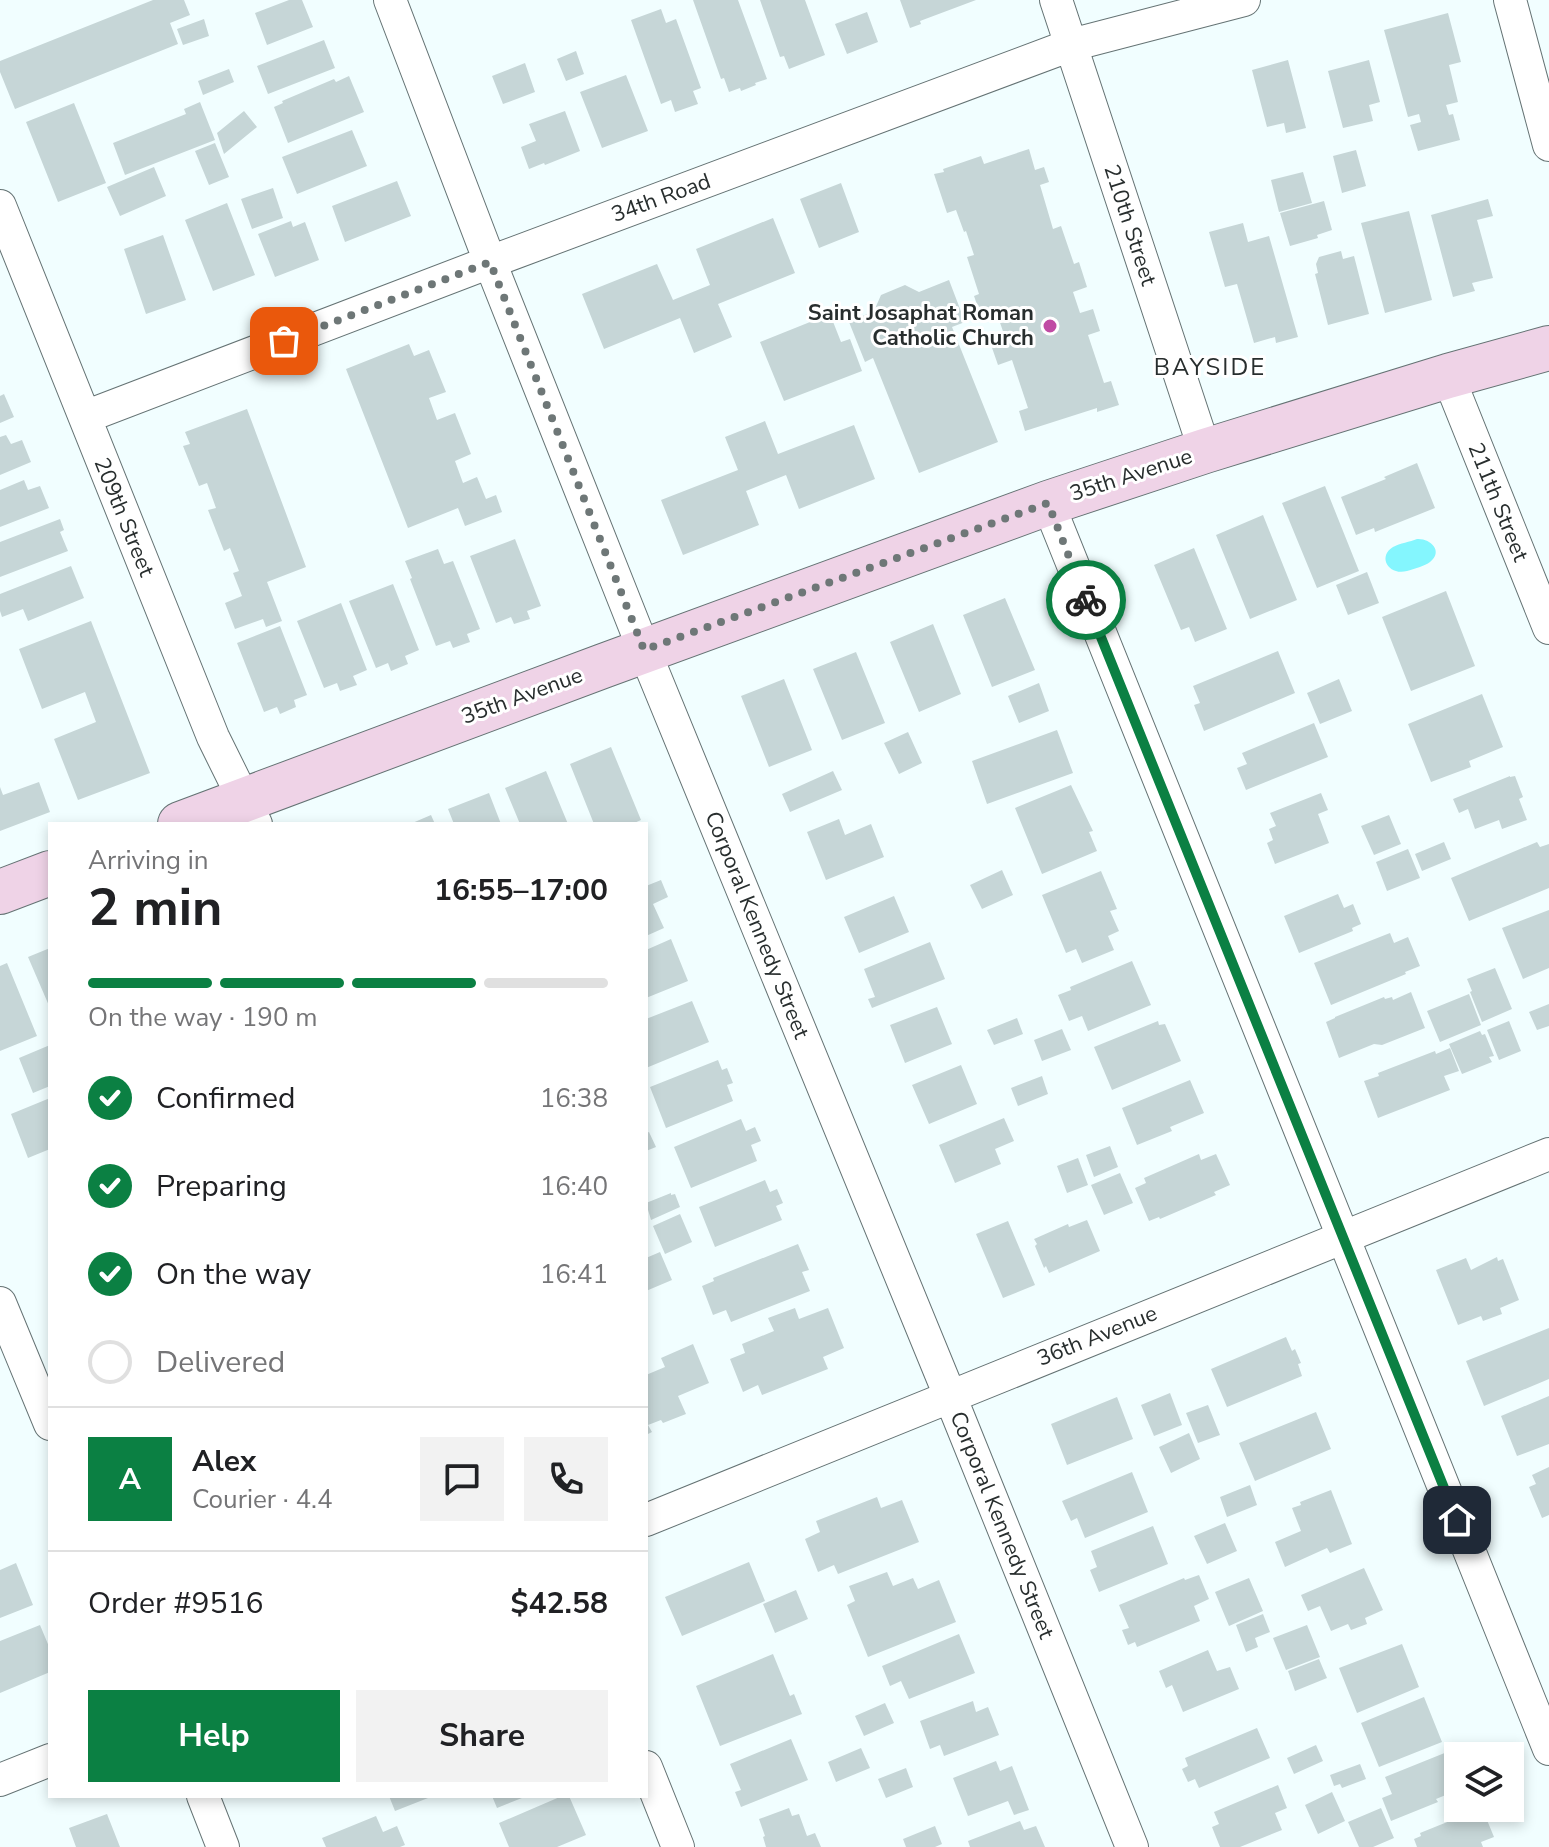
<!DOCTYPE html>
<meta charset="utf-8">
<style>
:root{--surface:#fff;--page:#f2f2f2;--text:#202124;--muted:#757577;--line:#e0e0e0;--accent:#0b8043}
body{margin:0;font-family:"Nunito Sans",sans-serif;background:var(--page);color:var(--text);height:100vh;display:flex;flex-direction:column;font-size:30px;white-space:nowrap}
*{box-sizing:border-box;margin:0}
p{font-size:26px;color:var(--muted)}
.icon{flex:none;width:44px;height:44px;fill:none;stroke:currentColor;stroke-width:2;stroke-linecap:round;stroke-linejoin:round}
.map{position:relative;flex:1;overflow:hidden}
.drawer{position:absolute;left:48px;top:822px;width:600px;height:976px;display:flex;flex-direction:column;background:var(--surface);border-radius:0px;box-shadow:0 4px 12px #0003}
.drawer>*{flex:none}
.buttons{position:absolute;left:1444px;top:1742px;display:grid;gap:16px}
.buttons a{display:grid;place-items:center;width:80px;height:80px;border-radius:0px;background:var(--surface);box-shadow:0 4px 12px #0003;font-size:40px}
.pin{position:absolute;display:grid;place-items:center;width:68px;height:68px;color:#fff;margin:-34px;border-radius:16px;box-shadow:0 4px 12px #0006}
.courier{position:absolute;display:grid;place-items:center;width:80px;height:80px;margin:-40px;border:6px solid #0b8043;border-radius:50%;background:#fff;color:#222;box-shadow:0 2px 10px #0007}
.summary em{font-style:normal;font-weight:700}
.summary div{display:flex;flex-direction:column-reverse}
.summary{display:flex;align-items:center;justify-content:space-between;height:136px;padding:0 40px}
h1{font-size:52px;font-weight:700;line-height:60px}
.bar{display:grid;grid-template-columns:repeat(4,1fr);gap:12px 8px;align-content:center;height:96px;padding:0 40px}
.bar i{height:10px;border-radius:6px;background:var(--line)}
.bar .current{background:var(--accent)}
.bar p{grid-column:span 4}
.line{display:flex;align-items:center;gap:20px;padding:0 40px;border-top:2px solid var(--line)}
.line div{flex:1}
.round{display:grid;place-items:center;flex:none;width:84px;height:84px;border-radius:0px;background:var(--page)}
ol{padding:0 40px;list-style:none}
li{display:flex;align-items:center;gap:24px;height:88px}
li p{margin-inline-start:auto}
li .icon{padding:8px;border-radius:50%;background:var(--accent);color:#fff;stroke-width:4}
li:last-child{color:var(--muted)}
li i{width:44px;height:44px;border:4px solid var(--line);border-radius:50%}
.cta{display:flex;gap:16px;margin-top:auto;padding:16px 40px}
.cta a{flex:1;height:92px;border-radius:0px;background:var(--accent);color:#fff;font-size:32px;font-weight:700;line-height:92px;text-align:center}
.cta a+a{background:var(--page);color:var(--text)}
.map>svg:first-child{display:block}
.water{fill:#84f6fe}
.building{fill:#c6d6d7}
.lines{fill:none;stroke-linecap:round;stroke-linejoin:round}
.street-casing{stroke:#657374;stroke-width:34}
.secondary-casing{stroke:#657374;stroke-width:46}
.street{stroke:#fff;stroke-width:32}
.secondary{stroke:#efd3e7;stroke-width:44}
.done{stroke:#6e7777;stroke-width:8;stroke-dasharray:0 14.4}
.route{stroke:#0b8043;stroke-width:10}
.poi-dot{fill:#c04ba4;stroke:#fff;stroke-width:3}
.labels{text-anchor:middle;dominant-baseline:central;stroke-width:6;stroke-linejoin:round;paint-order:stroke}
.street-label{font-size:22px;fill:#282e2e;stroke:#fff}
.poi-label{font-size:22px;font-weight:bold;fill:#282e2e;stroke:#fff;text-anchor:end}
.neighbourhood-label{font-size:24px;letter-spacing:2px;fill:#282e2e;stroke:#fff}
</style>
<div class="map">
<svg width="1549" height="1847" viewBox="0 0 1549 1847">
<rect width="100%" height="100%" fill="#f1feff"/>
<path class="water" d="M1417,539C1430,538 1444,551 1430,562C1425,566 1414,569 1407,571C1389,576 1377,557 1393,547C1400,543 1410,542 1417,539Z"/>
<path class="building" d="M153,0H184L190,15L170,23L178,44L15,109L0,72V61Z
M289,0H302L313,27L267,45L255,13Z
M693,0H738L767,79L755,83L756,85L741,91L740,88L729,92L724,78L721,79Z
M760,0H805L825,55L789,69L784,56L780,57Z
M900,0H976L920,21L921,24L910,28Z
M661,9L666,23L676,19L701,88L693,91L698,104L675,112L671,100L661,104L631,20Z
M867,12L878,42L847,54L835,24Z
M1448,13L1461,62L1449,65L1458,102L1446,105L1449,115L1453,114L1460,140L1418,151L1410,125L1421,122L1419,114L1408,117L1384,30Z
M204,19L209,36L183,45L177,29Z
M324,40L335,68L268,94L257,66Z
M576,51L584,74L566,81L557,59Z
M1288,60L1306,128L1286,133L1284,123L1267,127L1252,70Z
M1369,60L1380,102L1369,105L1373,121L1343,128L1328,71Z
M525,63L535,92L503,104L492,76Z
M229,69L234,82L203,95L198,81Z
M626,75L648,131L602,148L580,92Z
M349,76L364,112L288,143L274,107L283,103L282,101L334,79L336,82Z
M200,102L215,140L125,175L113,143L186,114L184,109Z
M74,103L106,183L58,202L26,122Z
M244,111L257,127L224,154L217,133Z
M565,111L580,151L545,165L544,163L529,169L521,147L536,141L529,124Z
M352,130L367,166L297,194L282,157Z
M215,143L229,177L209,185L195,151Z
M1029,149L1035,170L1044,167L1049,182L1040,185L1053,229L1061,226L1074,264L1079,262L1087,287L1073,292L1080,313L1093,309L1100,331L1088,335L1104,383L1111,381L1119,405L1097,412V408L1025,431L1019,411L1028,408L1012,360L998,365L990,342L1005,337L998,317L983,322L974,296L979,294L967,257L974,255L966,231L964,232L956,210L947,213L934,174L944,172L943,169L981,156L984,164Z
M1356,150L1366,186L1342,193L1333,156Z
M154,167L166,196L120,216L107,187Z
M1303,172L1312,203L1279,212L1271,180Z
M397,181L411,216L345,242L332,206Z
M841,183L859,232L819,248L800,199Z
M273,188L283,218L252,229L241,199Z
M1488,199L1493,216L1477,220L1493,278L1472,283L1475,291L1453,297L1431,215Z
M1324,201L1332,230L1317,235L1318,238L1290,246L1280,213Z
M227,203L255,275L213,291L185,220Z
M1409,211L1432,300L1385,313L1361,223Z
M773,218L795,273L718,304L732,337L694,353L680,318L604,349L582,294L657,264L673,300L710,285L696,249Z
M291,221L293,227L305,222L319,260L275,277L258,234Z
M1243,223L1248,242L1269,236L1298,337L1276,343L1275,337L1254,343L1237,284L1225,287L1209,232Z
M163,235L186,300L146,314L124,249Z
M1341,251L1343,259L1354,256L1369,314L1328,325L1315,274L1318,273L1316,264L1319,257Z
M949,280L965,322L952,327L998,442L919,473L873,358L865,362L849,322L874,311L881,295L905,285L919,292Z
M830,314L841,342L850,339L862,371L784,401L760,342Z
M409,344L414,356L429,350L446,392L429,398L437,420L455,413L471,454L455,461L463,483L477,477L486,499L496,495L502,512L465,526L458,508L408,528L346,369Z
M4,394L14,417L0,423V396Z
M247,409L306,567L267,582L282,621L266,627L263,619L235,629L225,603L242,596L233,573L239,571L230,548L224,551L208,510L216,508L207,483L199,486L183,446L190,444L185,432Z
M765,421L778,454L854,425L875,479L799,509L786,475L746,491L759,525L683,555L661,500L738,470L725,437Z
M6,435L11,444L22,440L31,462L0,475V437Z
M1417,463L1435,508L1375,532L1374,528L1356,535L1341,497L1386,479L1384,477Z
M24,480L28,490L40,486L49,508L0,527V490Z
M1325,486L1359,571L1317,588L1282,503Z
M1263,515L1297,600L1250,619L1216,535Z
M60,519L64,530L60,532L68,551L0,577V542Z
M515,539L541,606L527,611L530,619L514,624L511,617L496,623L470,556Z
M1194,548L1227,629L1195,642L1189,627L1181,630L1154,565Z
M438,549L444,564L453,561L480,629L467,634L470,642L453,648L450,641L436,646L410,579L412,578L405,561Z
M71,566L84,598L28,621L23,609L2,617L0,611V594Z
M1367,572L1379,603L1348,615L1336,585Z
M393,584L419,650L405,656L408,664L391,671L388,663L376,668L349,601Z
M1446,591L1475,666L1411,691L1382,617Z
M1005,598L1035,670L992,687L963,615Z
M341,603L367,670L353,676L357,685L340,691L337,683L324,688L297,621Z
M91,621L150,773L78,800L54,739L96,722L85,692L42,709L19,649Z
M933,624L961,694L919,712L890,642Z
M280,626L307,695L294,700L296,707L280,714L277,707L264,712L237,643Z
M1278,651L1295,693L1204,731L1194,705L1200,703L1193,686Z
M856,652L885,723L842,740L813,669Z
M784,679L812,750L769,767L741,696Z
M1339,679L1352,711L1320,724L1307,693Z
M1039,683L1049,711L1019,723L1008,696Z
M1482,694L1503,747L1469,761L1471,767L1431,782L1408,724Z
M1314,723L1328,757L1246,790L1237,768L1247,764L1242,753Z
M1057,730L1073,773L987,804L972,761Z
M908,732L922,763L899,774L884,743Z
M611,747L641,820L632,824H594L570,764Z
M546,771L568,824H520L505,788Z
M833,771L842,790L790,812L782,794Z
M1510,776V777L1515,776L1523,797L1519,799L1527,820L1502,829L1499,820L1475,829L1468,809L1459,813L1453,799Z
M39,782L50,812L0,831V787L3,795Z
M1071,785L1093,831L1089,832L1097,851L1042,874L1015,808Z
M489,793L501,824H454L448,809Z
M1321,793L1328,810L1318,814L1329,843L1275,864L1267,843L1273,840L1269,829L1276,826L1270,813Z
M431,815L435,824H410Z
M1389,815L1401,844L1374,855L1361,826Z
M839,819L845,835L871,824L884,857L826,880L807,832Z
M1444,842L1451,859L1422,871L1415,854Z
M1537,842L1540,847L1549,844V888L1469,921L1451,878Z
M1408,849L1420,878L1387,891L1376,862Z
M1002,870L1013,895L982,909L970,885Z
M1101,871L1117,909L1110,911L1119,931L1108,936L1114,950L1082,963L1076,949L1066,953L1042,895Z
M661,880L668,897L653,904L664,928L646,936V886Z
M1338,894L1344,908L1353,904L1361,924L1352,928L1353,931L1299,953L1284,916Z
M894,896L909,932L859,953L844,917Z
M1549,910V968L1523,979L1502,928Z
M1390,933L1394,943L1408,937L1420,966L1405,972L1406,974L1331,1005L1314,963Z
M671,939L688,981L646,998V950Z
M930,942L945,979L872,1008L868,999L875,997L864,969Z
M50,948V1008L28,957Z
M1132,961L1151,1005L1088,1031L1082,1016L1069,1021L1058,995L1071,990L1070,987Z
M7,963L37,1036L0,1051V966Z
M1495,968L1512,1009L1482,1022L1470,992L1472,991L1467,979Z
M1411,992L1425,1028L1382,1045L1374,1044L1339,1058L1326,1022L1335,1018V1017L1384,997L1385,999L1392,997L1393,1000Z
M1469,994L1481,1025L1440,1042L1427,1011Z
M692,1001L709,1042L646,1068V1019Z
M1549,1004V1026L1537,1030L1529,1012Z
M937,1007L952,1044L905,1063L890,1025Z
M1017,1018L1023,1034L994,1045L987,1030Z
M1158,1021L1159,1025L1165,1024L1181,1061L1112,1090L1094,1047Z
M1509,1021L1521,1051L1499,1060L1487,1030Z
M1062,1029L1071,1050L1042,1061L1034,1040Z
M1480,1031L1482,1035L1485,1034L1494,1056L1489,1057L1492,1062L1462,1074L1449,1044Z
M50,1045V1086L33,1093L19,1058Z
M1450,1048L1459,1071L1444,1076L1450,1090L1378,1118L1364,1081L1379,1076L1378,1073L1435,1051L1436,1054Z
M718,1060L722,1070L727,1068L733,1083L727,1085L733,1101L666,1128L650,1087Z
M961,1065L977,1104L929,1124L912,1085Z
M1042,1076L1048,1094L1018,1106L1011,1088Z
M1190,1080L1204,1113L1170,1127L1172,1131L1137,1145L1122,1108Z
M50,1098V1149L28,1158L11,1114Z
M1004,1118L1014,1141L995,1149L1001,1164L955,1183L939,1145Z
M741,1119L746,1131L755,1127L761,1141L751,1145L757,1161L691,1188L674,1147Z
M649,1132L656,1147L646,1151V1133Z
M1110,1146L1118,1167L1094,1177L1086,1155Z
M1199,1154L1201,1160L1216,1154L1230,1185L1214,1192L1216,1195L1160,1219L1159,1217L1149,1221L1135,1188L1146,1183L1144,1178Z
M1078,1158L1088,1185L1067,1193L1057,1166Z
M1120,1173L1133,1203L1104,1215L1091,1185Z
M765,1180L770,1192L777,1189L783,1203L776,1206L782,1220L715,1247L699,1207Z
M671,1193V1195L675,1194L680,1207L651,1220L646,1203Z
M680,1214L692,1242L665,1254L653,1226Z
M1087,1220L1100,1251L1049,1273L1046,1266L1044,1268L1035,1246L1037,1244L1034,1239L1068,1224L1069,1227Z
M1008,1221L1035,1285L1003,1298L976,1234Z
M798,1244L809,1270L802,1272L810,1291L731,1322L726,1310L713,1315L702,1286L714,1281L713,1278Z
M660,1252L672,1280L646,1291V1258Z
M1497,1257L1498,1261L1503,1259L1519,1300L1500,1308L1502,1314L1483,1321L1481,1316L1458,1325L1436,1270L1466,1258L1471,1270Z
M795,1308L799,1319L828,1308L844,1348L823,1357L828,1369L762,1395L758,1385L743,1392L730,1359L745,1353L742,1344L774,1331L768,1318Z
M1549,1328V1379L1484,1406L1466,1361Z
M1286,1337L1292,1351L1295,1349L1301,1363L1298,1364L1302,1376L1227,1407L1211,1369Z
M693,1344L709,1383L678,1396L686,1414L663,1423L661,1420L648,1425L652,1432L646,1435V1375L665,1367L661,1358Z
M1170,1393L1182,1425L1154,1436L1141,1405Z
M1549,1396V1444L1517,1456L1501,1416Z
M1117,1397L1133,1439L1067,1465L1051,1424Z
M1208,1405L1220,1435L1198,1443L1186,1413Z
M1316,1412L1331,1449L1255,1481L1239,1443Z
M1189,1433L1200,1459L1171,1473L1159,1447Z
M1549,1467V1515L1542,1518L1529,1487L1536,1484L1532,1475Z
M1132,1472L1148,1512L1085,1538L1077,1518L1071,1521L1062,1501Z
M1250,1485L1257,1505L1227,1517L1220,1497Z
M1331,1490L1352,1544L1330,1553L1327,1548L1285,1567L1275,1542L1301,1531L1292,1508L1301,1505L1300,1502Z
M877,1497L881,1508L902,1500L919,1542L838,1574L834,1565L818,1572L805,1539L820,1532L816,1521Z
M1225,1523L1237,1551L1207,1564L1194,1536Z
M1153,1526L1168,1564L1099,1592L1090,1570L1097,1567L1091,1551Z
M749,1562L765,1601L682,1636L665,1597Z
M16,1563L33,1605L0,1618V1570Z
M1364,1568L1383,1610L1365,1618L1367,1624L1351,1630L1348,1624L1331,1631L1320,1606L1308,1611L1301,1595Z
M887,1572L893,1586L913,1578L918,1589L939,1580L956,1622L868,1657L847,1605L855,1601L849,1586Z
M1199,1575L1209,1599L1194,1606L1200,1621L1137,1647L1135,1642L1128,1645L1122,1630L1129,1628L1119,1605L1184,1578L1185,1580Z
M1249,1578L1263,1611L1229,1626L1215,1592Z
M796,1590L808,1619L775,1633L763,1604Z
M1263,1614L1270,1632L1255,1638L1258,1647L1246,1652L1236,1625Z
M40,1625L50,1649V1672L0,1693V1641Z
M1307,1625L1320,1657L1286,1670L1273,1638Z
M959,1634L975,1673L909,1699L901,1681L890,1686L882,1666Z
M1402,1644L1419,1687L1357,1713L1339,1668Z
M1208,1650L1217,1671L1230,1667L1239,1689L1183,1712L1172,1685L1166,1688L1159,1671Z
M773,1654L790,1696L794,1694L802,1714L720,1746L696,1686Z
M1319,1659L1327,1678L1295,1691L1288,1671Z
M1424,1697L1442,1742L1379,1767L1361,1723Z
M973,1701L976,1712L988,1707L999,1735L944,1756L940,1745L930,1749L920,1721Z
M885,1703L894,1723L864,1736L855,1716Z
M1257,1728L1270,1758L1199,1788L1195,1779L1188,1782L1182,1769L1188,1766L1185,1758Z
M791,1739L808,1780L741,1807L735,1792L741,1790L730,1764Z
M1316,1745L1323,1761L1294,1774L1287,1758Z
M861,1748L870,1768L836,1782L828,1762Z
M1457,1748L1460,1756H1458V1790L1436,1799L1438,1802L1391,1821L1382,1798L1392,1794L1385,1777Z
M996,1761L1000,1771L1012,1766L1029,1810L1014,1815L1008,1801L968,1816L953,1778Z
M1360,1764L1366,1779L1342,1788L1340,1784L1334,1786L1330,1775Z
M906,1768L913,1787L886,1798L878,1779Z
M1278,1785L1287,1808L1275,1813L1282,1830L1240,1847H1220L1212,1827L1219,1824L1214,1812Z
M1332,1792L1345,1821L1318,1834L1305,1805Z
M389,1796H427L428,1798L395,1811Z
M492,1796H527L497,1808Z
M562,1796H569L586,1835L557,1847H509L499,1823Z
M789,1808L792,1816L799,1814L807,1836L815,1833L821,1847H766L763,1837L765,1836L759,1819Z
M1381,1808L1394,1838L1373,1847H1359L1348,1822Z
M1482,1808L1494,1837L1481,1842L1483,1847H1417L1414,1839L1421,1836L1420,1833Z
M107,1814L120,1847H76L69,1828Z
M376,1816L383,1832L397,1826L405,1845L400,1847H326L322,1838Z
M1020,1821L1024,1830L1036,1826L1045,1847H970L968,1841Z
M935,1826L942,1844L935,1847H906L903,1839Z"/>
<g class="lines">
<defs>
<path id="street" d="M390,0L490,262L644,650L950,1396L1132,1847
M1056,0L1205,451
M1510,0L1549,145
M0,206L213,737L256,824
M1448,376L1549,628
M85,417L490,262L1071,45L1244,0
M1048,503L1549,1749
M0,1303L50,1424
M646,1520L1549,1154
M646,1767L678,1847
M0,1780L50,1760
M203,1796L223,1847"/>
<path id="secondary" d="M180,824L603,666L1048,503L1205,451L1448,376L1549,348
M0,892L50,873"/>
</defs>
<use href="#street" class="street-casing"/>
<use href="#secondary" class="secondary-casing"/>
<use href="#street" class="street"/>
<use href="#secondary" class="secondary"/>
</g>
<g class="lines">
<path class="done" d="M284,341L490,262L644,650L1048,503L1086,600"/>
<path class="route" d="M1086,600L1457,1520"/>
</g>
<circle class="poi-dot" cx="1050" cy="326" r="8"/>
<g class="labels">
<g class="street-label">
<text transform="translate(661 198) rotate(-20)">34th Road</text>
<text transform="translate(1130 225) rotate(72)">210th Street</text>
<text transform="translate(1131 475) rotate(-18)">35th Avenue</text>
<text transform="translate(1498 502) rotate(68)">211th Street</text>
<text transform="translate(124 517) rotate(68)">209th Street</text>
<text transform="translate(522 696) rotate(-20)">35th Avenue</text>
<text transform="translate(757 925) rotate(68)">Corporal Kennedy Street</text>
<text transform="translate(1097 1336) rotate(-22)">36th Avenue</text>
<text transform="translate(1002 1525) rotate(68)">Corporal Kennedy Street</text>
</g>
<g class="poi-label">
<text x="1034" y="313">Saint Josaphat Roman<tspan x="1034" dy="25">Catholic Church</tspan></text>
</g>
<g class="neighbourhood-label">
<text x="1210" y="367">BAYSIDE</text>
</g>
</g>
</svg>
<div class="buttons">
<a><svg class="icon" aria-label="layers" viewBox="0 0 24 24"><path d="M12 4l9 5-9 5-9-5zM3 14l9 5 9-5"/></svg></a>
</div>
<div class="pin" style="left:284px;top:341px;background:#ea580c"><svg class="icon" aria-label="bag" viewBox="0 0 24 24"><path d="M5 8h14l-1 12H6zM9 8a3 3 0 0 1 6 0"/></svg></div>
<div class="pin" style="left:1457px;top:1520px;background:#1f2937"><svg class="icon" aria-label="home" viewBox="0 0 24 24"><path d="M3 11l9-7 9 7M6 9v11h12V9"/></svg></div>
<div class="courier" style="left:1086px;top:600px"><svg class="icon" aria-label="bike" viewBox="0 0 24 24"><circle cx="6" cy="16" r="4"/><circle cx="18" cy="16" r="4"/><path d="M6 16l4-8h5l3 8M10 8l3 8H6M13 5h3"/></svg></div>
<section class="drawer">
<div class="summary"><div><h1>2 min</h1><p>Arriving in</p></div><em>16:55–17:00</em></div>
<div class="bar"><i class="current"></i><i class="current"></i><i class="current"></i><i></i><p>On the way · 190 m</p></div>
<ol>
<li><svg class="icon" aria-label="check" viewBox="0 0 24 24"><path d="M5 12l5 5 9-10"/></svg>Confirmed<p>16:38</p></li>
<li><svg class="icon" aria-label="check" viewBox="0 0 24 24"><path d="M5 12l5 5 9-10"/></svg>Preparing<p>16:40</p></li>
<li><svg class="icon" aria-label="check" viewBox="0 0 24 24"><path d="M5 12l5 5 9-10"/></svg>On the way<p>16:41</p></li>
<li><i></i>Delivered</li>
</ol>
<div class="line" style="height:144px"><b class="round" style="background:var(--accent);color:#fff">A</b><div><b>Alex</b><p>Courier · 4.4</p></div><a class="round"><svg class="icon" aria-label="chat" viewBox="0 0 24 24"><path d="M4 5h16v11H9l-5 4z"/></svg></a><a class="round"><svg class="icon" aria-label="phone" viewBox="0 0 24 24"><path d="M5 4h4l2 5-3 2q2 4 5 5l2-3 5 2v4C11 20 4 13 5 4z"/></svg></a></div>
<div class="line" style="height:104px"><div>Order #9516</div><b>$42.58</b></div>
<div class="cta"><a>Help</a><a>Share</a></div>
</section>
</div>
